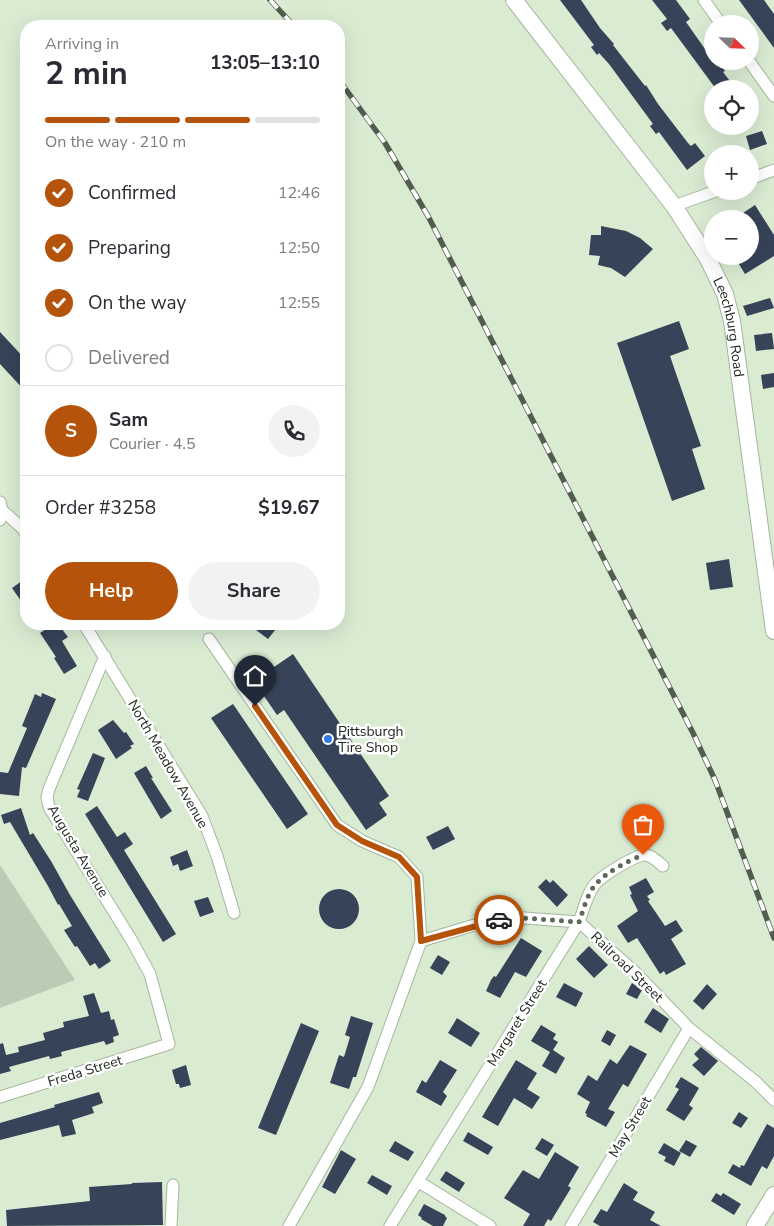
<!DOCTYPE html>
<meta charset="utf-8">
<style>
:root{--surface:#fff;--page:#f2f2f3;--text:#2b2b33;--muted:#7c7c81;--line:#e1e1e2;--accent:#b45309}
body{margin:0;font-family:"Nunito Sans",sans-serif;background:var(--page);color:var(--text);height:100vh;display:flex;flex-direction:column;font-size:19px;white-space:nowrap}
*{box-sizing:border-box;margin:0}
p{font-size:16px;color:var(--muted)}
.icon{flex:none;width:28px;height:28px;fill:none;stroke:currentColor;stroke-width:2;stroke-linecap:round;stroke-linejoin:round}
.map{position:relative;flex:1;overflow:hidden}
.side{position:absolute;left:20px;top:20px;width:325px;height:610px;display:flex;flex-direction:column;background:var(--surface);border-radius:20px;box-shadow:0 5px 20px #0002}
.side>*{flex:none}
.needle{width:32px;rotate:113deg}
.tools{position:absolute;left:704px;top:15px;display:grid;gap:10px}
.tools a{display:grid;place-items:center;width:55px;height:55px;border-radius:50%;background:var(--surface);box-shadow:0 5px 20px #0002;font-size:25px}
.pin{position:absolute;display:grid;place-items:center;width:42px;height:42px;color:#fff;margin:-51px -21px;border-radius:50% 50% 50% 0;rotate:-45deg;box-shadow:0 0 5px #0007}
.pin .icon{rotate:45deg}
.courier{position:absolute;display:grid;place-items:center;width:50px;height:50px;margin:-25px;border:4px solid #b45309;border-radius:50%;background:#fff;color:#222;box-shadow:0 1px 6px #0007}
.overview em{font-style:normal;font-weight:700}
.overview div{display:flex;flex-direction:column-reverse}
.overview{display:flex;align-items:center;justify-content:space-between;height:85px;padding:0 25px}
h1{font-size:32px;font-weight:700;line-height:38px}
.bar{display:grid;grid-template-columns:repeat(4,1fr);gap:8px 5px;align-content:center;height:60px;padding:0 25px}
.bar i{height:6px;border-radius:4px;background:var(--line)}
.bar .on{background:var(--accent)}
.bar p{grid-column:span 4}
.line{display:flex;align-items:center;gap:12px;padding:0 25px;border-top:1px solid var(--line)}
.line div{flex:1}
.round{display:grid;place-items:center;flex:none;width:52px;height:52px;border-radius:26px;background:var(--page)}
ol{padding:0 25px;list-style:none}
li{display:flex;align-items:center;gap:15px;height:55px}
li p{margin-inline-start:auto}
li .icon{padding:5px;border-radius:50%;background:var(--accent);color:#fff;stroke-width:4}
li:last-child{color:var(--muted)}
li i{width:28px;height:28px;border:2px solid var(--line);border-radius:50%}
.primary-button{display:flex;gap:10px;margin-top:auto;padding:10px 25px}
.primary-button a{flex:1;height:58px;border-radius:30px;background:var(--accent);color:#fff;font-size:20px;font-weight:700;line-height:58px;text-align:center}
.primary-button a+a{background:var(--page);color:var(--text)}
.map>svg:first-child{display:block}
.green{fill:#bbccb5}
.building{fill:#364358}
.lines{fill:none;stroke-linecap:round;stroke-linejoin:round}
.street-casing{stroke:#a4b69d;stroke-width:13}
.secondary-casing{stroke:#a4b69d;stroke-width:18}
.street{stroke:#fff;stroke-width:11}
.secondary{stroke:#fff;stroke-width:16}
.rail-casing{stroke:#525d4f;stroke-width:5.5}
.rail{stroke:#fff;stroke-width:4;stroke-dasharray:11;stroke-linecap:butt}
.done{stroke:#5e695a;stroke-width:5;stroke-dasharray:0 9}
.route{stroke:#b45309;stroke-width:6}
.poi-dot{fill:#3179e6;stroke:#fff;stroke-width:2}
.labels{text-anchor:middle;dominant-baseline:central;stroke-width:5;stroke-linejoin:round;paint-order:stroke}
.street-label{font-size:14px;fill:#1c231a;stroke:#fff}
.poi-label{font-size:14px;fill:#1c231a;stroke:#fff;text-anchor:start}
</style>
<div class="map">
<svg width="774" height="1226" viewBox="0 0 774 1226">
<rect width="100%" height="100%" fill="#d9ecd2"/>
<path class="green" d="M0,865L75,980L0,1008Z"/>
<path class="building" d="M560,0H581L600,28L614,44L613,45L645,86L646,85L658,104L688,143L691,146L695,143L705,156L687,170L659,132L656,134L650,126L653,124L609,64L599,53L597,55L591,47L594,45Z
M652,0H676L690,19L686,22L712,59V61L717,65L719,63L725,71L723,72L736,89H716L671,28L667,31L661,23L667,19Z
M739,0H764L774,14V48Z
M762,131L767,144L750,150L746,136Z
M755,205L774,235V256L745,274L734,256H750V219H734Z
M601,226L626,231L640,238L653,249L625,277L611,268L598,265L600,256L589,255L591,235H601Z
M770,298L774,308L747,316L743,306Z
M679,321L689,349L670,356L701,446L692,449L705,489L672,501L617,343Z
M0,332L26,360V392L0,364Z
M772,333L774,349L756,351L754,335Z
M774,373V387L763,389L761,375Z
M729,559L733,587L710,590L706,563Z
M26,578V608L12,588Z
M54,624H58L68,637L62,641L77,666L64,674L54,658L56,657L40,633Z
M248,624H280L268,639Z
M293,654L389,796L379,803L387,815L366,830L284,710L277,715L251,677L271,663L274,667Z
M42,693L56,699L26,768L22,767L19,796L0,794V772L8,773L27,728L22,726L35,694L41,697Z
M233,704L308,814L287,829L211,718Z
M113,720L124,733L126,732L134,744L130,746L132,748L116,759L98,730Z
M93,753L105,758L88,801L77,797L80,790L77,789Z
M146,766L153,778H151L172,811L161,819L134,773Z
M97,806L117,837L125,832L133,844L124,850L176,934L163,942L85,814Z
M21,808L30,835L33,833L51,861L70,895L111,961L99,969L95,963L90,966L77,946L75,947L64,930L72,926L59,904L58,905L48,886L10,822L4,824L1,815Z
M448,826L455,839L433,850L426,837Z
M187,850L193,866L180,871L178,864L173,866L170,857Z
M646,878L654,892L647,896L650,900L648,901L665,926L676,920L683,931L671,939L686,964L666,975L664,971L660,974L637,938L628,943L617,926L638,911L630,895L632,894L629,887Z
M546,879L550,883L553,880L568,895L557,907L538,887Z
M319 909a20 20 0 1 1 40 0a20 20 0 1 1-40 0Z
M208,897L214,912L200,917L194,901Z
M521,938L542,951L526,977L515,972L500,998L486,991L491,980L494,976L496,977Z
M589,946L608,965L594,978L576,959Z
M438,955L450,962L442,975L430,968Z
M564,983L583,993L576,1007L556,997Z
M632,983L642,990L637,999L626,994Z
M707,984L717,994L703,1010L693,1001Z
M94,993L101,1013L109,1011L111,1020L114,1019L119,1035L113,1037L114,1042L106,1045L104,1041L61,1052L62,1056L50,1059L49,1056L9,1067L11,1071L0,1074V1044L3,1043L6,1055L19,1052L18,1047L45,1040L43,1033L64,1027L63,1022L89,1016L83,996Z
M653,1008L669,1019L661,1033L644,1022Z
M351,1016L373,1023L356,1077H353L349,1089L330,1083L339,1055L344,1057L350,1037L345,1035Z
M457,1018L480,1033L471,1047L448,1033Z
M301,1023L319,1031L276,1135L258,1128Z
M541,1025L556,1034L553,1039L558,1042L553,1050L565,1058L556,1074L542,1066L550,1052L531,1041Z
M607,1030L616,1035L610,1046L601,1041Z
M630,1045L647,1054L628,1087L623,1084L608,1109L615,1112L606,1127L586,1116L587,1114L585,1113L590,1102L577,1094L588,1075L597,1081L610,1059L617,1064Z
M701,1047L718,1061L704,1076L692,1065L699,1059L694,1054Z
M440,1060L457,1070L443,1092L447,1096L441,1106L416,1092L422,1080L426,1083Z
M516,1060L537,1073L527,1089L540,1097L532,1109L514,1098L498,1126L482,1117Z
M186,1065L191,1085L180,1088L179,1084H176L172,1070Z
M681,1077L699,1088L689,1105L693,1108L684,1121L666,1110L679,1089L675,1087Z
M99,1092L103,1103L92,1107L94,1113L72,1120L76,1134L62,1137L59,1125L0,1140V1123L55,1107L54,1105Z
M739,1112L748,1118L741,1128L732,1123Z
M767,1124L774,1128V1156L767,1169L762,1166L751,1186L728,1173L733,1164L740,1168L741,1165L744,1166Z
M468,1132L493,1147L488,1155L463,1141Z
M542,1138L554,1145L547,1156L535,1149Z
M686,1140L697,1146L690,1157L679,1151Z
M395,1141L414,1152L408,1161L389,1151Z
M664,1143L681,1153L674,1166L664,1161L666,1157L658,1153Z
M341,1150L356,1159L335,1194L322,1187Z
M555,1152L579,1167L568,1186L571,1188L551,1221L548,1219L544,1226H523L530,1214L504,1198L523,1170L539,1179Z
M446,1171L465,1183L459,1192L440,1180Z
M372,1175L392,1186L387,1195L367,1183Z
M162,1182L163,1225L7,1226L6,1210L90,1201L89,1187L132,1184V1183Z
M624,1183L638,1192L633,1200L655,1212L650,1220L661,1226H600L593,1222L601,1209L607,1212Z
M716,1193L721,1196L723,1193L741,1204L734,1215L711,1201Z
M424,1204L445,1215V1216L447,1218L443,1226H433L421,1219L422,1218L418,1215Z"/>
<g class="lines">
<defs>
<path id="street" d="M704,0L721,24
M749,61L774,96
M750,179L774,170
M674,206L716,191
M0,502L2,510L0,520
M2,510L23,529L26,534
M84,624L202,816L217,856L234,913
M209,639L337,825L362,841L399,857L417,877L421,941
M0,1097L169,1044L150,974L132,941L49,807L47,797L49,789L105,656
M419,1182L490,1226
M171,1226L173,1185
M289,1226L368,1087L421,941L478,924L511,917L579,922L635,972L689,1028L756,1082L774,1100
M390,1226L579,922C584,909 587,893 596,883C603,875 633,857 643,855C651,854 657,861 663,866
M571,1226L689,1028"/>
<g id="secondary">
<path id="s1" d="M514,0L674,206L708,259L725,294L732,321L774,631"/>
<path d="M755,1226L774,1195"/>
</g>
</defs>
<use href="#street" class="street-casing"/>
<use href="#secondary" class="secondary-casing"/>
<use href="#street" class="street"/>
<use href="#secondary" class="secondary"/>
<defs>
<path id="rail" d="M270,0L294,26
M339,80L385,143L428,216L693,733L715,780L774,938"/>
</defs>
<use href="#rail" class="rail-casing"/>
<use href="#rail" class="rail"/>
</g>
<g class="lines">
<path class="done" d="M499,920L510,917L579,922C584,909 587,893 597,883C607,872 629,860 643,855"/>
<path class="route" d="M255,706L337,825L362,841L399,857L417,877L421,941L499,920"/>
</g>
<circle class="poi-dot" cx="328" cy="739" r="5"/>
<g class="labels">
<g class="street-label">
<text stroke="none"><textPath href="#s1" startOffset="396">Leechburg Road</textPath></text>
<text transform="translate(168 764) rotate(60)">North Meadow Avenue</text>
<text transform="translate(78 851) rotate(59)">Augusta Avenue</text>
<text transform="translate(627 967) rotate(44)">Railroad Street</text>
<text transform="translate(517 1023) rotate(-58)">Margaret Street</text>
<text transform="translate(85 1071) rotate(-17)">Freda Street</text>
<text transform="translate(630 1127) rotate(-59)">May Street</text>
</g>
<g class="poi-label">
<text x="338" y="731">Pittsburgh<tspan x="338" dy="16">Tire Shop</tspan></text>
</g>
</g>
</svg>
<div class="tools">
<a><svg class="needle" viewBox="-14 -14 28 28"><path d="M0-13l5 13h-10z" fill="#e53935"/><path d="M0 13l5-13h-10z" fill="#7c7c81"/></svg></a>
<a><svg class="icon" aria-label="locate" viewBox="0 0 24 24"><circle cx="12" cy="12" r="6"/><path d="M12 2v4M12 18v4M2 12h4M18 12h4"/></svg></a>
<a>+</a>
<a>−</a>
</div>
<div class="pin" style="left:643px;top:855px;background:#ea580c"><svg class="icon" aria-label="bag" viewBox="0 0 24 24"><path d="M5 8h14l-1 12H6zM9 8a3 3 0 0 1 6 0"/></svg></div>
<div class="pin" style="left:255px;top:706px;background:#1f2937"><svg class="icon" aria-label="home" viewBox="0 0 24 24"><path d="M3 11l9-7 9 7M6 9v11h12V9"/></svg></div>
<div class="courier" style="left:499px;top:920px"><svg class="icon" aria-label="car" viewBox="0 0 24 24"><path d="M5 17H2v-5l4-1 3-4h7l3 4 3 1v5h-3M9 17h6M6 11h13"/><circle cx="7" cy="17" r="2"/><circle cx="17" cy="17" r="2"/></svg></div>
<section class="side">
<div class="overview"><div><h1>2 min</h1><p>Arriving in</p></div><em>13:05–13:10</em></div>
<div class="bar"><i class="on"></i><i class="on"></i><i class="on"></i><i></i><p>On the way · 210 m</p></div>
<ol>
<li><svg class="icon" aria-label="check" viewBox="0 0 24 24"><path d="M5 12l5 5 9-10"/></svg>Confirmed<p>12:46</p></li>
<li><svg class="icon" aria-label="check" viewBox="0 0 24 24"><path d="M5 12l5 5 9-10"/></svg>Preparing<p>12:50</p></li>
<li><svg class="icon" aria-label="check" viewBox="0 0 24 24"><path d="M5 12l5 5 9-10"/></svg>On the way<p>12:55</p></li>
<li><i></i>Delivered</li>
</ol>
<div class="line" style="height:90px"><b class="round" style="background:var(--accent);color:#fff">S</b><div><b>Sam</b><p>Courier · 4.5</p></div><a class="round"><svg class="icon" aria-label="phone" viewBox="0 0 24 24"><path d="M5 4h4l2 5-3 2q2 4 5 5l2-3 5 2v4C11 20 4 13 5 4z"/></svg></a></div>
<div class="line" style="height:65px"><div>Order #3258</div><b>$19.67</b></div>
<div class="primary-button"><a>Help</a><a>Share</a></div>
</section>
</div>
